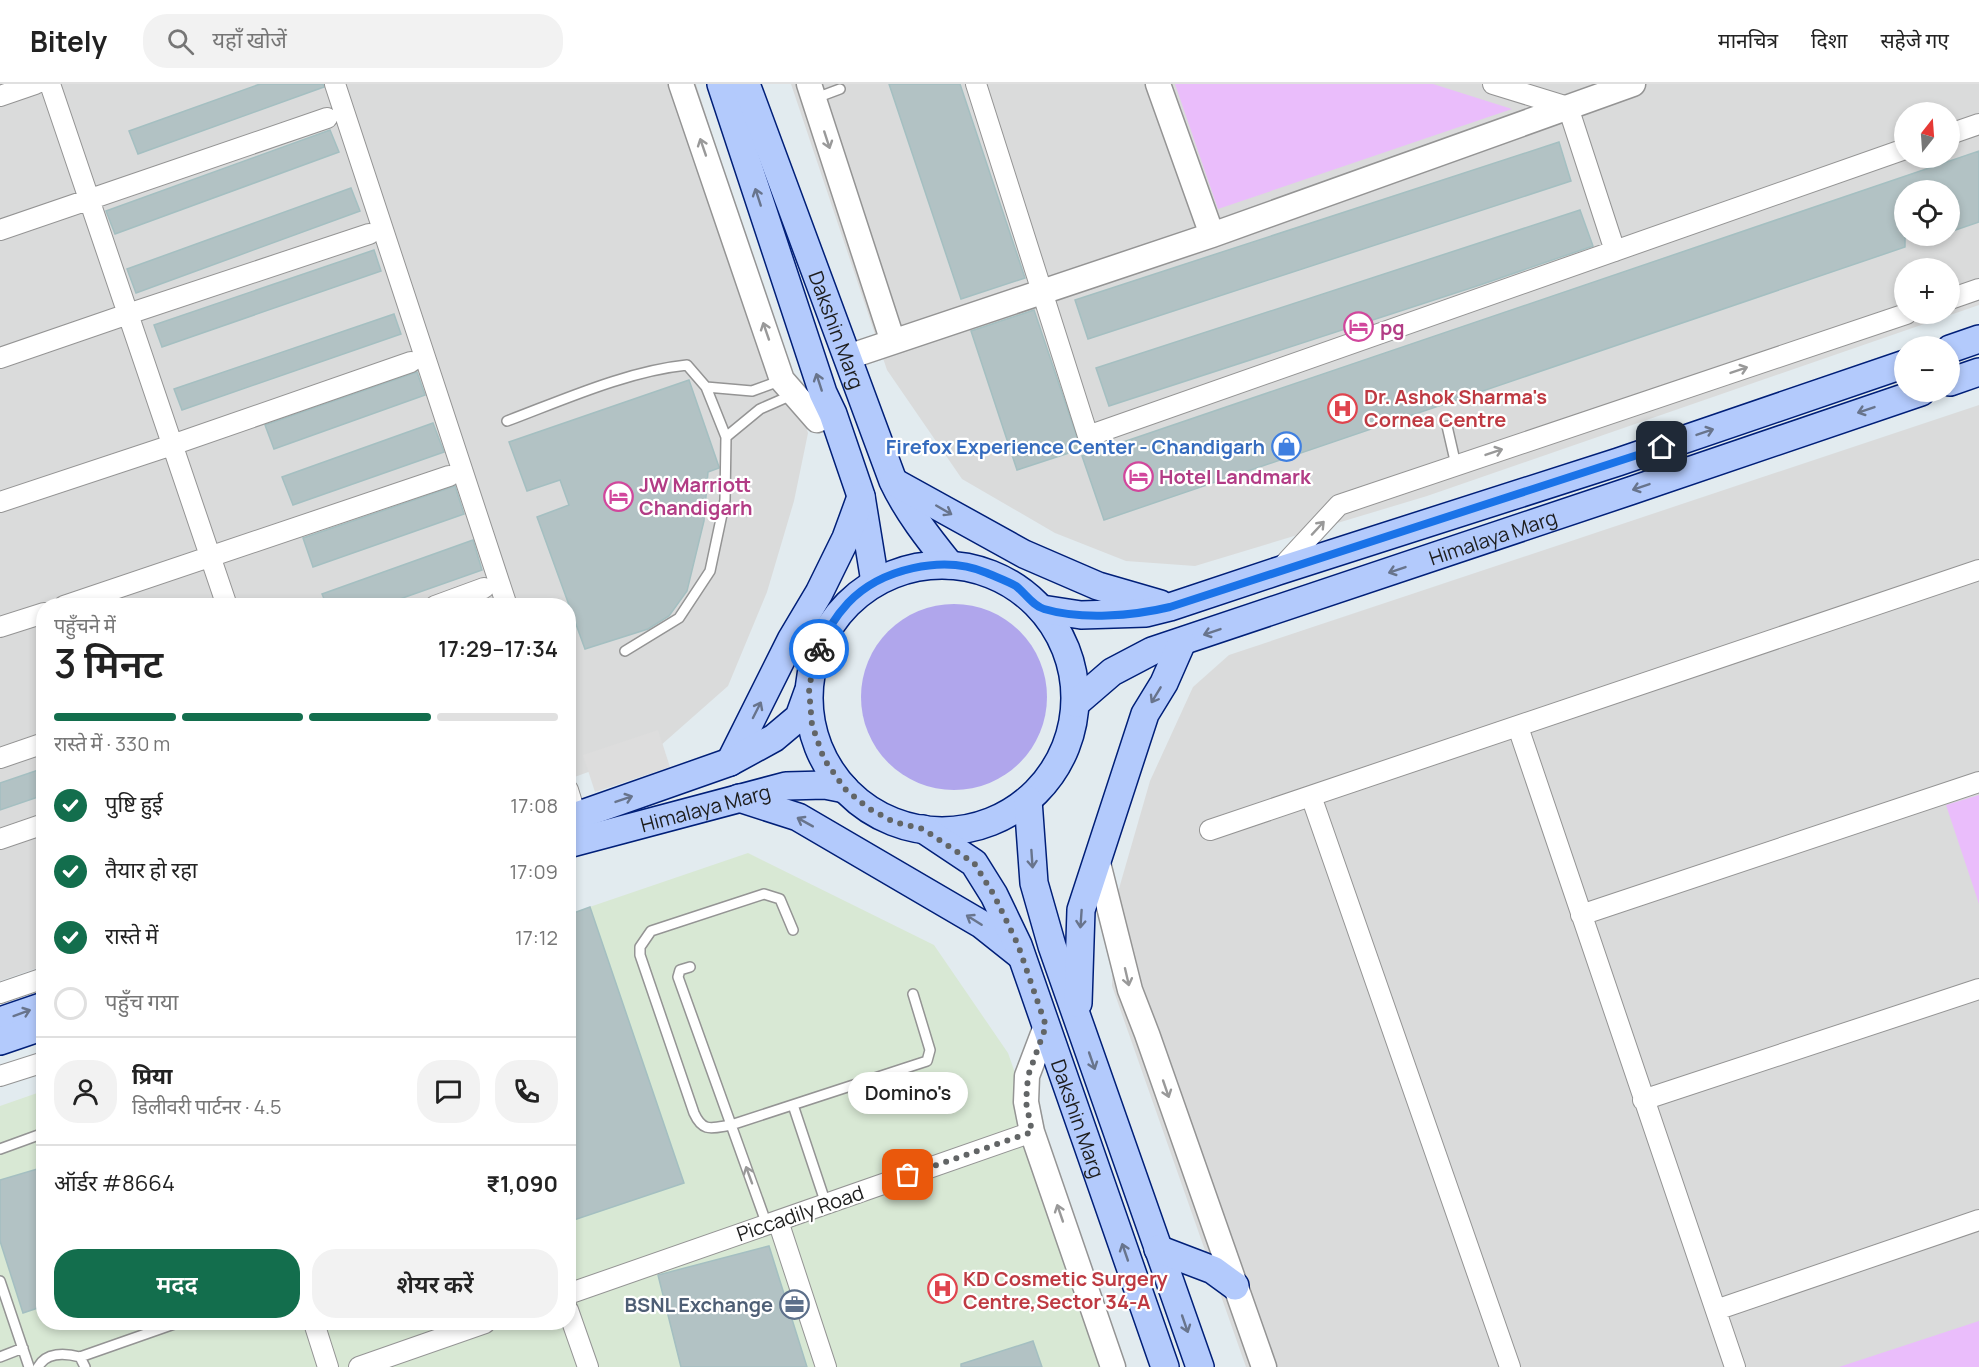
<!DOCTYPE html>
<html lang="hi">
<meta charset="utf-8">
<style>
:root{--surface:#fff;--page:#f2f2f2;--text:#222;--muted:#767676;--line:#e0e0e0;--accent:#136e4d}
body{margin:0;font-family:Manrope,"Noto Sans Devanagari",sans-serif;background:var(--page);color:var(--text);height:100vh;display:flex;flex-direction:column;font-size:22px;white-space:nowrap}
*{box-sizing:border-box;margin:0}
p{font-size:20px;color:var(--muted)}
.icon{flex:none;width:33px;height:33px;fill:none;stroke:currentColor;stroke-width:2;stroke-linecap:round;stroke-linejoin:round}
.map{position:relative;flex:1;overflow:hidden}
.sheet{position:absolute;left:36px;top:514px;width:540px;height:732px;display:flex;flex-direction:column;background:var(--surface);border-radius:24px;box-shadow:0 3px 9px #0003}
.sheet>*{flex:none}
.needle{width:39px;rotate:17deg}
.tools{position:absolute;left:1894px;top:18px;display:grid;gap:12px}
.tools a{display:grid;place-items:center;width:66px;height:66px;border-radius:50%;background:var(--surface);box-shadow:0 3px 9px #0003;font-size:30px}
.pin{position:absolute;display:grid;place-items:center;width:51px;height:51px;color:#fff;margin:-26px;border-radius:12px;box-shadow:0 3px 9px #0006}
.courier{position:absolute;display:grid;place-items:center;width:60px;height:60px;margin:-30px;border:4px solid #1a73e8;border-radius:50%;background:#fff;color:#222;box-shadow:0 2px 8px #0007}
.bubble{position:absolute;height:42px;border-radius:21px;background:var(--surface);box-shadow:0 3px 9px #0003;font-size:20px;font-weight:600;line-height:42px;text-align:center}
.overview em{font-style:normal;font-weight:600}
.overview div{display:flex;flex-direction:column-reverse}
.overview{display:flex;align-items:center;justify-content:space-between;height:102px;padding:0 18px}
h1{font-size:39px;font-weight:600;line-height:45px}
.bar{display:grid;grid-template-columns:repeat(4,1fr);gap:9px 6px;align-content:center;height:72px;padding:0 18px}
.bar i{height:8px;border-radius:4px;background:var(--line)}
.bar .active{background:var(--accent)}
.bar p{grid-column:span 4}
.line{display:flex;align-items:center;gap:15px;padding:0 18px;border-top:2px solid var(--line)}
.line div{flex:1}
.round{display:grid;place-items:center;flex:none;width:63px;height:63px;border-radius:24px;background:var(--page)}
ol{padding:0 18px;list-style:none}
li{display:flex;align-items:center;gap:18px;height:66px}
li p{margin-inline-start:auto}
li .icon{padding:6px;border-radius:50%;background:var(--accent);color:#fff;stroke-width:4}
li:last-child{color:var(--muted)}
li i{width:33px;height:33px;border:3px solid var(--line);border-radius:50%}
.cta{display:flex;gap:12px;margin-top:auto;padding:12px 18px}
.cta a{flex:1;height:69px;border-radius:24px;background:var(--accent);color:#fff;font-size:24px;font-weight:600;line-height:69px;text-align:center}
.cta a+a{background:var(--page);color:var(--text)}
header{display:flex;align-items:center;gap:36px;box-sizing:border-box;height:84px;padding:0 30px;background:var(--surface);border-bottom:2px solid var(--line)}
header strong{font-size:28px}
nav{display:flex;gap:33px;margin-inline-start:auto;font-size:21px}
.search{width:420px;height:54px;background:var(--page);display:flex;align-items:center;gap:15px;box-sizing:border-box;padding:0 21px;border-radius:24px;color:var(--muted);font-size:22px}
.map>svg:first-child{display:block}
.residential{fill:#dadbdb;fill-rule:evenodd}
.industrial{fill:#d8e8d4}
.grass{fill:#b0a6ec}
.park{fill:#eabdfb}
.parking{fill:#ddd}
.building{fill:#b2c2c4;stroke:#a4bfc1;stroke-width:1.5}
.lines{fill:none;stroke-linecap:round;stroke-linejoin:round}
.service-casing{stroke:#949494;stroke-width:12}
.minor-casing{stroke:#949494;stroke-width:22}
.tertiary-casing{stroke:#949494;stroke-width:27}
.secondary-casing{stroke:#001f78;stroke-width:30}
.service{stroke:#fff;stroke-width:9}
.minor{stroke:#fff;stroke-width:20}
.tertiary{stroke:#fff;stroke-width:24}
.secondary{stroke:#b3cafc;stroke-width:27}
.oneway{stroke:#999}
.oneway2{stroke:#68748c}
.done{stroke:#626566;stroke-width:6;stroke-dasharray:0 10.8}
.route{stroke:#1a73e8;stroke-width:8}
.labels{text-anchor:middle;dominant-baseline:central;stroke-width:4.5;stroke-linejoin:round;paint-order:stroke}
.hotel-label{font-size:20px;font-weight:bold;fill:#b23c85;stroke:#fff;text-anchor:start}
.street-label{font-size:20px;fill:#1d1d1d;stroke:#fff}
.health-label{font-size:20px;font-weight:bold;fill:#be3a42;stroke:#fff;text-anchor:start}
.shop-label{font-size:20px;font-weight:bold;fill:#366cbe;stroke:#fff;text-anchor:end}
.service-label{font-size:20px;font-weight:bold;fill:#4e5e75;stroke:#fff;text-anchor:end}
</style>
<header>
<strong>Bitely</strong>
<div class="search"><svg class="icon" aria-label="search" viewBox="0 0 24 24"><circle cx="10" cy="10" r="6"/><path d="M15 15l6 6"/></svg>यहाँ खोजें</div>
<nav><a>मानचित्र</a><a>दिशा</a><a>सहेजे गए</a></nav>
</header>
<div class="map">
<svg width="1979" height="1283" viewBox="0 0 1979 1283">
<rect width="100%" height="100%" fill="#e2ebef"/>
<path class="residential" d="M0,0H696L808,349L794,417L767,508L728,602L660,662L569,695L568,522H44L43,882L0,897Z
M791,0H1979V221L1427,412L1195,482L1126,477L1055,449L962,395L887,286ZM1905,28H1950V74H1905ZM1905,106H1950V152H1905ZM1905,184H1950V230H1905Z
M1979,321V1283H1246L1112,902L1114,822L1150,697L1193,603L1229,571Z"/>
<path class="industrial" d="M748,769L934,861L1008,969L1118,1283H0V1022L43,1007L44,1239H568L569,830Z"/>
<path class="grass" d="M861 613a93 93 0 1 1 186 0a93 93 0 1 1-186 0Z"/>
<path class="park" d="M1175,0H1433L1512,25L1218,125Z
M1979,711V820L1946,721Z
M1979,1237V1283H1839Z"/>
<path class="parking" d="M658,646L670,683L595,708L583,671Z"/>
<path class="building" d="M260,0H323L324,3L138,70L129,47Z
M889,0H960L1025,194L961,215Z
M330,46L339,68L115,150L106,127Z
M1559,58L1571,97L1088,255L1075,216Z
M1979,67V138L1950,148V106H1905V163L1104,436L1082,372Z
M351,104L360,127L136,209L127,185Z
M1580,126L1593,162L1480,201L1109,322L1096,284Z
M374,166L381,187L162,263L154,241Z
M1034,226L1081,365L1017,386L971,247Z
M394,230L401,250L182,326L174,305Z
M417,288L425,311L274,365L265,341Z
M689,296L719,383V384L708,388L704,437L687,507L669,532L648,545L585,565L537,433L569,421L560,396L527,407L509,358Z
M433,339L444,368L293,421L282,393Z
M455,402L464,430L313,483L303,454Z
M473,456L482,486L380,522H327L322,510Z
M44,684V711L0,726V699Z
M590,823L684,1099L568,1138V831Z
M44,1083V1222L23,1229L0,1157V1096Z
M769,1162L807,1283H681L658,1191Z
M1033,1257L1042,1283H961V1280Z"/>
<g class="lines">
<defs>
<path id="service" d="M816,14L840,5
M706,303L752,307L782,296
M507,337C563,316 627,287 687,281L706,303L726,353L725,416L710,487L679,534L625,567
M1447,342L1456,381
M726,353L760,325L792,311
M793,846L780,815L764,810L651,847L640,863V871L694,1029C703,1049 712,1044 731,1041L927,977L930,966L913,910
M690,883L680,886L678,893L767,1141
M793,1021L826,1120
M0,1065L44,1049
M0,1197L29,1283
M0,1273L23,1264
M80,1273L177,1239
M38,1283C46,1268 65,1269 80,1273L85,1283"/>
<path id="minor" d="M50,0L227,522
M335,0L507,522
M976,0L1088,352L1905,65
M1493,0L1568,23L1615,167
M0,12L35,0
M1950,50L1979,40
M0,146L327,34
M1950,215L1979,205
M0,274L128,230L369,150
M0,418L172,361L411,278
M1278,487L1339,421L1906,230
M64,522L449,392
M435,522L484,504
M0,543L44,529
M1518,643L1735,1283
M0,674L44,659
M568,706L576,732
M1311,712L1510,1283
M1210,746L1979,486
M0,755L44,740
M1581,831L1979,698
M0,909L44,894
M0,992L44,978
M1643,1016L1979,905
M778,1137L826,1283
M568,1210L1032,1048
M568,1226L588,1283
M1716,1226L1979,1136
M314,1239L328,1283
M359,1283L485,1239"/>
<path id="tertiary" d="M681,0L782,296L817,336L833,330
M809,0L893,258
M1158,0L1212,151
M848,273L1212,151L1633,0
M1097,775L1130,906L1147,950L1264,1283
M1046,942L1027,992L1026,1018L1032,1048L1113,1283"/>
<g id="secondary">
<path d="M721,0L823,309L833,330L861,412L875,498"/>
<path id="s1" d="M746,0L893,397C907,427 929,455 950,481"/>
<path d="M1950,265L1979,255"/>
<path d="M1950,298L1979,288"/>
<path d="M894,398L1024,470L1098,502L1160,520"/>
<circle cx="942" cy="614" r="133"/>
<path d="M1042,525L1081,531L1146,529L1170,523L1278,487L1618,378L1905,280"/>
<path id="s2" d="M1076,619L1112,588L1152,567L1630,407L1921,308"/>
<path d="M730,678L791,556L819,509L846,454L861,413"/>
<path d="M739,714L798,733L981,840L1020,871"/>
<path d="M1028,716L1034,799L1052,862L1200,1283"/>
<path d="M568,735L730,678L774,654L799,633L808,608"/>
<path id="s3" d="M923,745L974,779L994,811L1018,861L1165,1283"/>
<path id="s4" d="M568,760L786,702L825,701L845,705"/>
<path d="M1078,919L1081,826L1145,630L1164,599L1182,558"/>
<path d="M0,937L44,922"/>
<path d="M0,957L44,942"/>
<path d="M1158,1165L1213,1186L1235,1202"/>
</g>
</defs>
<use href="#service" class="service-casing"/>
<use href="#minor" class="minor-casing"/>
<use href="#tertiary" class="tertiary-casing"/>
<use href="#secondary" class="secondary-casing"/>
<use href="#service" class="service"/>
<use href="#minor" class="minor"/>
<use href="#tertiary" class="tertiary"/>
<use href="#secondary" class="secondary"/>
</g>
<defs><path id="oneway-shaft" d="M-6 0H5M1.5-3L5.5 0L1.5 3" fill="none" stroke-width="1.6" stroke-linecap="round" stroke-linejoin="round" transform="scale(1.5)"/></defs>
<g class="oneway">
<use href="#oneway-shaft" transform="translate(827 56) rotate(72)"/>
<use href="#oneway-shaft" transform="translate(703 63) rotate(-109)"/>
<use href="#oneway-shaft" transform="translate(766 247) rotate(-109)"/>
<use href="#oneway-shaft" transform="translate(1739 286) rotate(-19)"/>
<use href="#oneway-shaft" transform="translate(1494 368) rotate(-19)"/>
<use href="#oneway-shaft" transform="translate(1318 444) rotate(-47)"/>
<use href="#oneway-shaft" transform="translate(1127 893) rotate(77)"/>
<use href="#oneway-shaft" transform="translate(1166 1005) rotate(71)"/>
<use href="#oneway-shaft" transform="translate(749 1091) rotate(-110)"/>
<use href="#oneway-shaft" transform="translate(1060 1129) rotate(-109)"/>
</g>
<g class="oneway2">
<use href="#oneway-shaft" transform="translate(758 113) rotate(-108)"/>
<use href="#oneway-shaft" transform="translate(819 298) rotate(-108)"/>
<use href="#oneway-shaft" transform="translate(1866 326) rotate(161)"/>
<use href="#oneway-shaft" transform="translate(1705 348) rotate(-19)"/>
<use href="#oneway-shaft" transform="translate(1641 403) rotate(161)"/>
<use href="#oneway-shaft" transform="translate(944 426) rotate(30)"/>
<use href="#oneway-shaft" transform="translate(1397 486) rotate(161)"/>
<use href="#oneway-shaft" transform="translate(1212 548) rotate(161)"/>
<use href="#oneway-shaft" transform="translate(1156 611) rotate(121)"/>
<use href="#oneway-shaft" transform="translate(757 626) rotate(-63)"/>
<use href="#oneway-shaft" transform="translate(624 715) rotate(-19)"/>
<use href="#oneway-shaft" transform="translate(805 738) rotate(-151)"/>
<use href="#oneway-shaft" transform="translate(1032 775) rotate(86)"/>
<use href="#oneway-shaft" transform="translate(1081 835) rotate(94)"/>
<use href="#oneway-shaft" transform="translate(974 836) rotate(-148)"/>
<use href="#oneway-shaft" transform="translate(22 929) rotate(-20)"/>
<use href="#oneway-shaft" transform="translate(1092 977) rotate(71)"/>
<use href="#oneway-shaft" transform="translate(1125 1168) rotate(-109)"/>
<use href="#oneway-shaft" transform="translate(1185 1240) rotate(71)"/>
</g>
<g class="lines">
<path class="done" d="M819,565L815,573L809,605L812,641L824,675L845,705L868,724L894,738L923,745L974,779L994,811L1018,861L1046,942L1028,992L1026,1018L1032,1048L908,1091"/>
<path class="route" d="M819,565C826,548 835,533 848,519C880,485 943,470 987,489C996,493 1007,497 1016,502C1025,509 1033,522 1044,525C1081,536 1133,532 1170,523L1662,363"/>
</g>
<defs>
<symbol id="hotel-ring" viewBox="-11 -11 22 22"><circle r="9.5" fill="#fff" stroke="#d1479c" stroke-width="1.5"/><path d="M-6-4.5h1.5V1H6V5H4.5V3h-9V5H-6ZM-4 0a1.8 1.8 0 1 1 3.6 0ZM.5 0V-2.5h3Q6-2.5 6 0Z" fill="#d1479c"/></symbol>
<symbol id="hospital-ring" viewBox="-11 -11 22 22"><circle r="9.5" fill="#fff" stroke="#e0444e" stroke-width="1.5"/><path d="M-5-5h3v3.5h4V-5h3V5h-3V1.5h-4V5h-3Z" fill="#e0444e"/></symbol>
<symbol id="shop-ring" viewBox="-11 -11 22 22"><circle r="9.5" fill="#fff" stroke="#3f7fe0" stroke-width="1.5"/><path d="M-5-2.5h2.3a2.7 3.5 0 0 1 5.4 0H5L5.5 6h-11ZM-1.5-2.5h3a1.5 2.3 0 0 0-3 0Z" fill="#3f7fe0"/></symbol>
<symbol id="office-ring" viewBox="-11 -11 22 22"><circle r="9.5" fill="#fff" stroke="#5c6f8a" stroke-width="1.5"/><path d="M-6-3h4V-5.5h4V-3h4V5H-6ZM-1-4.5V-3h2v-1.5ZM-6 0V1H6V0Z" fill="#5c6f8a"/></symbol>
</defs>
<g fill-rule="evenodd">
<use href="#hotel-ring" x="1342" y="226" width="33" height="33"/>
<use href="#hospital-ring" x="1326" y="308" width="33" height="33"/>
<use href="#shop-ring" x="1270" y="346" width="33" height="33"/>
<use href="#hotel-ring" x="1122" y="376" width="33" height="33"/>
<use href="#hotel-ring" x="602" y="396" width="33" height="33"/>
<use href="#hospital-ring" x="926" y="1188" width="33" height="33"/>
<use href="#office-ring" x="778" y="1204" width="33" height="33"/>
</g>
<g class="labels">
<g class="hotel-label">
<text x="1380" y="243">pg</text>
<text x="1159" y="392">Hotel Landmark</text>
<text x="639" y="400">JW Marriott<tspan x="639" dy="23">Chandigarh</tspan></text>
</g>
<g class="street-label">
<text stroke="none"><textPath href="#s1" startOffset="262">Dakshin Marg</textPath></text>
<text stroke="none"><textPath href="#s2" startOffset="452">Himalaya Marg</textPath></text>
<text stroke="none"><textPath href="#s4" startOffset="142">Himalaya Marg</textPath></text>
<text stroke="none"><textPath href="#s3" startOffset="338">Dakshin Marg</textPath></text>
<text transform="translate(800 1129) rotate(-19)">Piccadily Road</text>
</g>
<g class="health-label">
<text x="1364" y="312">Dr. Ashok Sharma's<tspan x="1364" dy="23">Cornea Centre</tspan></text>
<text x="963" y="1194">KD Cosmetic Surgery<tspan x="963" dy="23">Centre,Sector 34-A</tspan></text>
</g>
<g class="shop-label">
<text x="1265" y="362">Firefox Experience Center - Chandigarh</text>
</g>
<g class="service-label">
<text x="773" y="1220">BSNL Exchange</text>
</g>
</g>
</svg>
<div class="tools">
<a><svg class="needle" viewBox="-14 -14 28 28"><path d="M0-13l5 13h-10z" fill="#e53935"/><path d="M0 13l5-13h-10z" fill="#767676"/></svg></a>
<a><svg class="icon" aria-label="locate" viewBox="0 0 24 24"><circle cx="12" cy="12" r="6"/><path d="M12 2v4M12 18v4M2 12h4M18 12h4"/></svg></a>
<a>+</a>
<a>−</a>
</div>
<div class="pin" style="left:908px;top:1091px;background:#ea580c"><svg class="icon" aria-label="bag" viewBox="0 0 24 24"><path d="M5 8h14l-1 12H6zM9 8a3 3 0 0 1 6 0"/></svg></div>
<div class="pin" style="left:1662px;top:363px;background:#1f2937"><svg class="icon" aria-label="home" viewBox="0 0 24 24"><path d="M3 11l9-7 9 7M6 9v11h12V9"/></svg></div>
<div class="courier" style="left:819px;top:565px"><svg class="icon" aria-label="bike" viewBox="0 0 24 24"><circle cx="6" cy="16" r="4"/><circle cx="18" cy="16" r="4"/><path d="M6 16l4-8h5l3 8M10 8l3 8H6M13 5h3"/></svg></div>
<div class="bubble" style="left:848px;top:988px;width:120px">Domino's</div>
<section class="sheet">
<div class="overview"><div><h1>3 मिनट</h1><p>पहुँचने में</p></div><em>17:29–17:34</em></div>
<div class="bar"><i class="active"></i><i class="active"></i><i class="active"></i><i></i><p>रास्ते में · 330 m</p></div>
<ol>
<li><svg class="icon" aria-label="check" viewBox="0 0 24 24"><path d="M5 12l5 5 9-10"/></svg>पुष्टि हुई<p>17:08</p></li>
<li><svg class="icon" aria-label="check" viewBox="0 0 24 24"><path d="M5 12l5 5 9-10"/></svg>तैयार हो रहा<p>17:09</p></li>
<li><svg class="icon" aria-label="check" viewBox="0 0 24 24"><path d="M5 12l5 5 9-10"/></svg>रास्ते में<p>17:12</p></li>
<li><i></i>पहुँच गया</li>
</ol>
<div class="line" style="height:108px"><a class="round"><svg class="icon" aria-label="person" viewBox="0 0 24 24"><circle cx="12" cy="8" r="4"/><path d="M4 21q1-7 8-7t8 7"/></svg></a><div><b>प्रिया</b><p>डिलीवरी पार्टनर · 4.5</p></div><a class="round"><svg class="icon" aria-label="chat" viewBox="0 0 24 24"><path d="M4 5h16v11H9l-5 4z"/></svg></a><a class="round"><svg class="icon" aria-label="phone" viewBox="0 0 24 24"><path d="M5 4h4l2 5-3 2q2 4 5 5l2-3 5 2v4C11 20 4 13 5 4z"/></svg></a></div>
<div class="line" style="height:78px"><div>ऑर्डर #8664</div><b>₹1,090</b></div>
<div class="cta"><a>मदद</a><a>शेयर करें</a></div>
</section>
</div>
